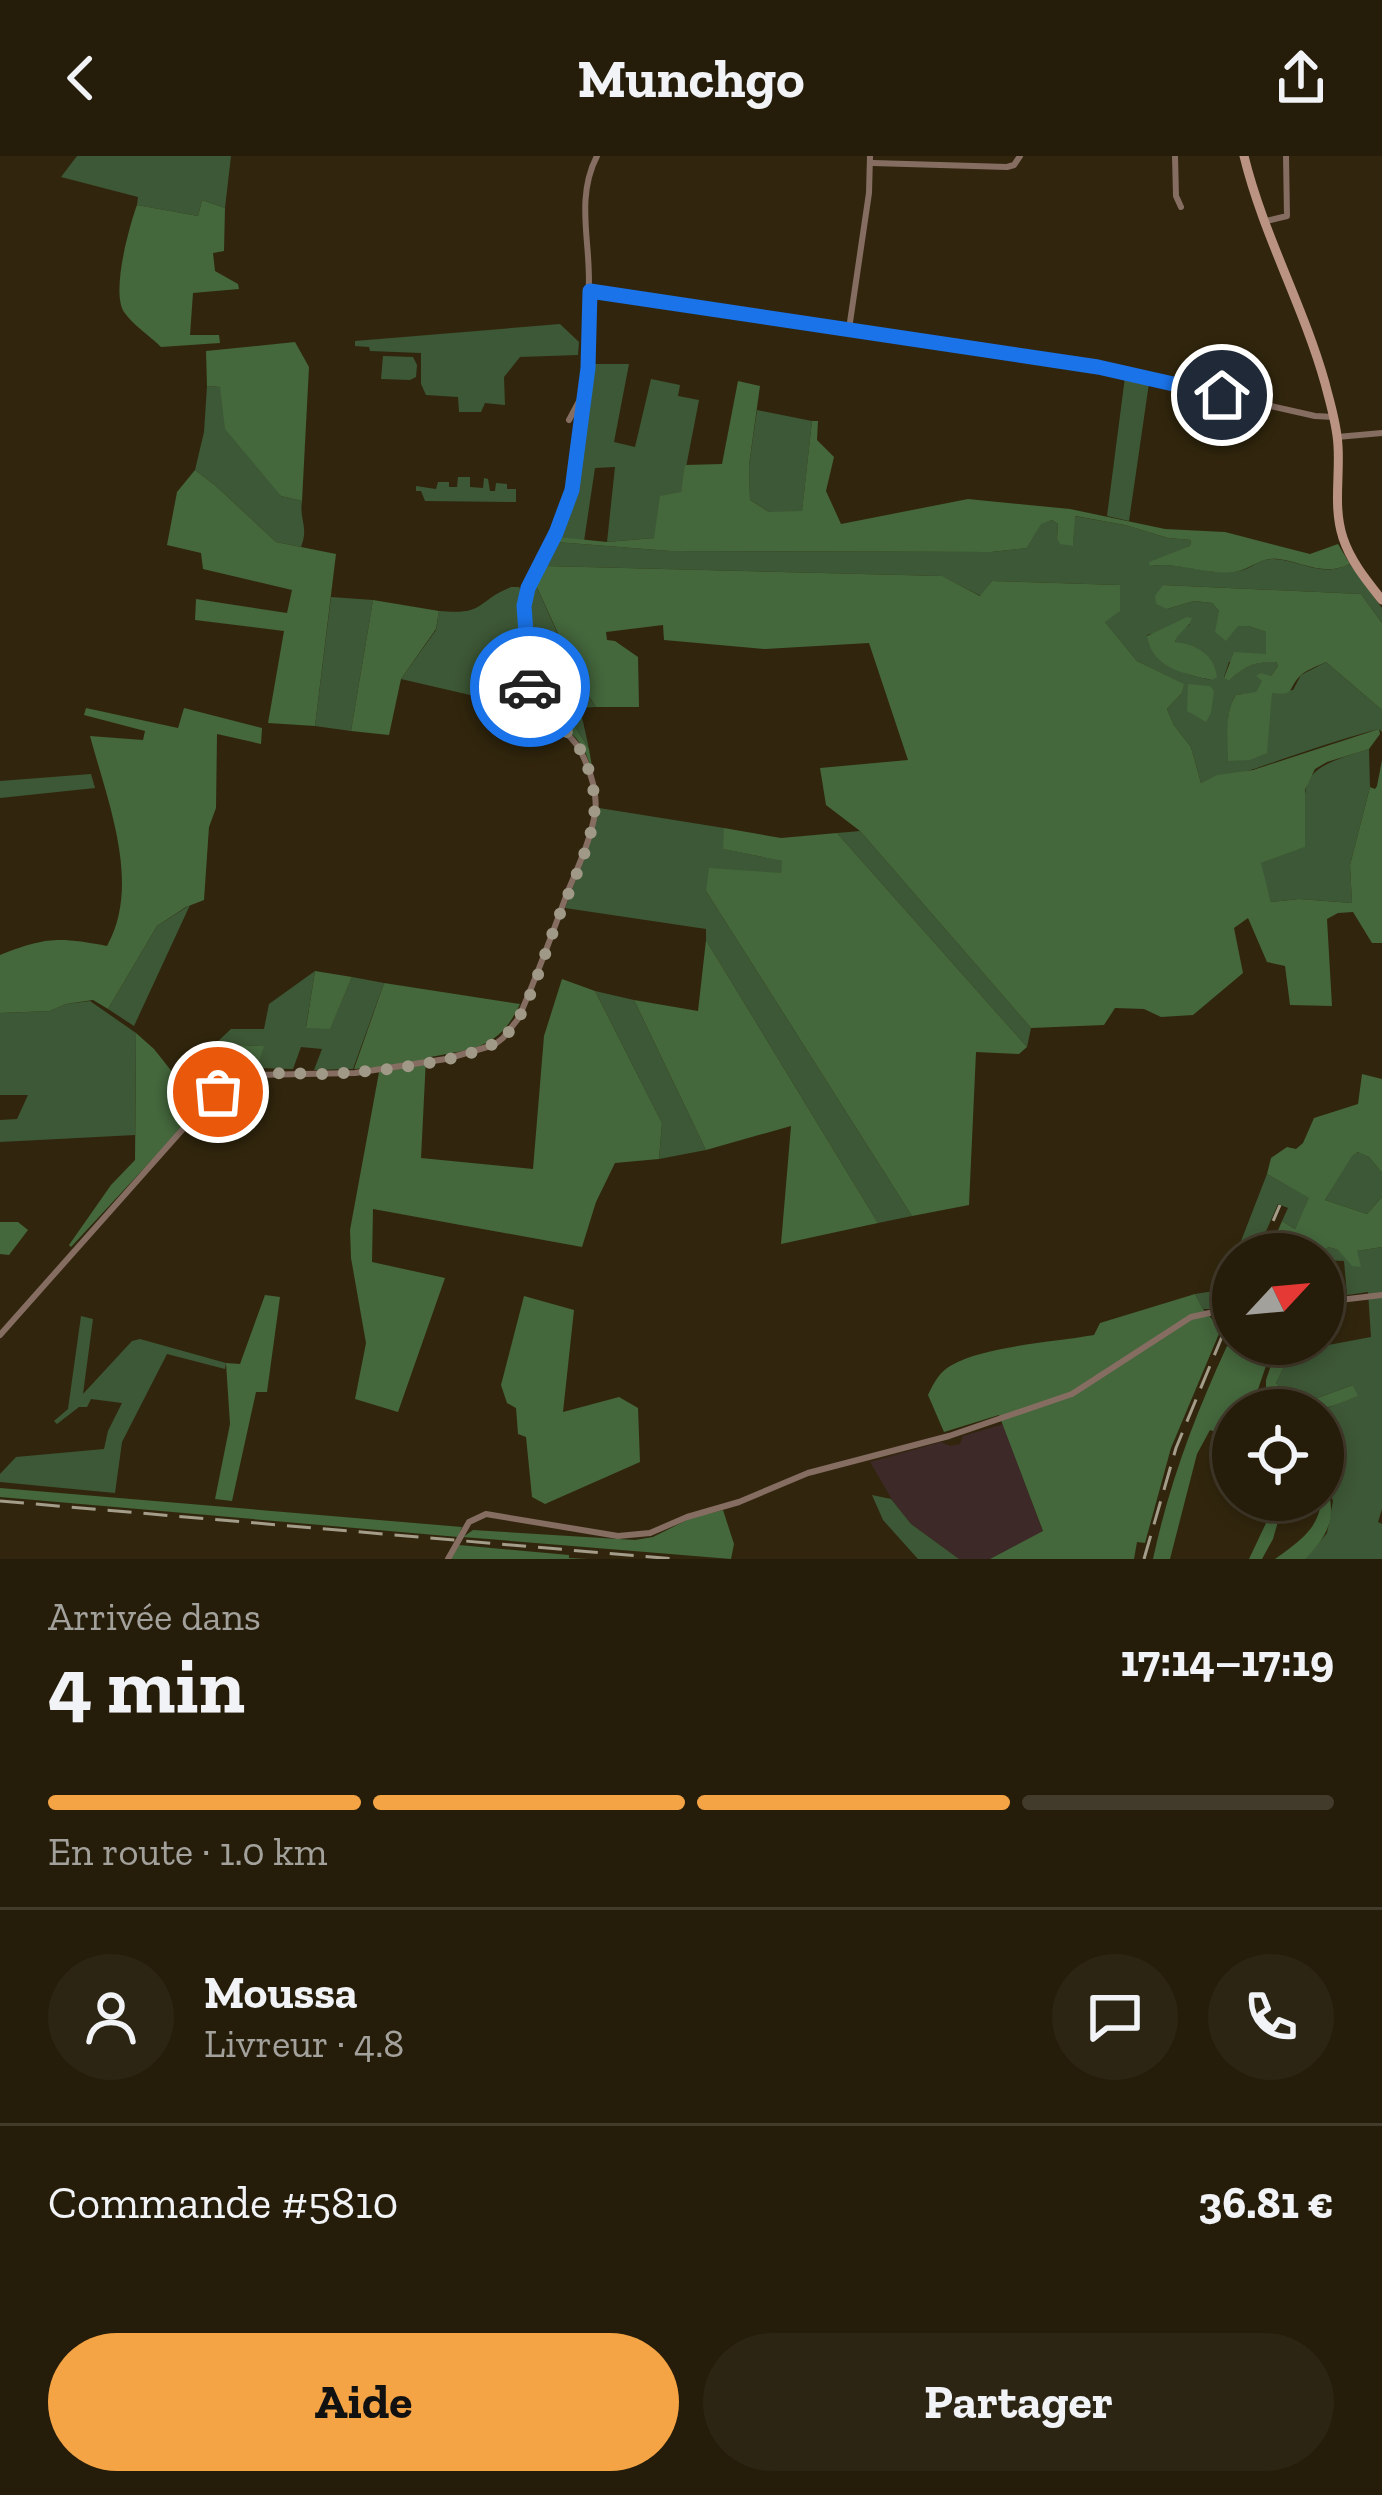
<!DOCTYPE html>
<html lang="fr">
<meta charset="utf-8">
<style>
:root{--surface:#251c0a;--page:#2d2513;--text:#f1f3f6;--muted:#a3a19c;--line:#423a2b;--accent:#f4a444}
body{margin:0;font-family:"Zilla Slab",serif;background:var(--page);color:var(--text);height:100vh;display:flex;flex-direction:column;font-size:45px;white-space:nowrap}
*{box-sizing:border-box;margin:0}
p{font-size:39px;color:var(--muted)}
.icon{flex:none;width:66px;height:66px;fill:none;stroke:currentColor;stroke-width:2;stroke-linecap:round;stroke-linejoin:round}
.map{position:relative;height:1403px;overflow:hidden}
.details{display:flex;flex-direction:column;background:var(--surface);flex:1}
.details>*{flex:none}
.needle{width:78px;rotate:64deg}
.tools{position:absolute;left:1212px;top:1077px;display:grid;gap:24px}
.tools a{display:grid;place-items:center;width:132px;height:132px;border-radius:50%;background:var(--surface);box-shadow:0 6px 18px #0003,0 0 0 3px var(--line);font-size:60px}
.pin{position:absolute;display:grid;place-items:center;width:102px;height:102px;color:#fff;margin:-51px;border:6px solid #fff;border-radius:50%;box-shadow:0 3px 12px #0007}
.courier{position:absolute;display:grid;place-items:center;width:120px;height:120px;margin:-60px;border:9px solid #1a73e8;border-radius:50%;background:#fff;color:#222;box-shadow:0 3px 15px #0007}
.summary em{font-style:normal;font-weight:800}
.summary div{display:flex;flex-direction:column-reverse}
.summary{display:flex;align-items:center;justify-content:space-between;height:204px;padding:0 48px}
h1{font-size:78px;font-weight:800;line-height:90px}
.bar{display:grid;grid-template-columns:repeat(4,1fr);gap:18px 12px;align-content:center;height:144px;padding:0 48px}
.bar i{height:15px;border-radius:9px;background:var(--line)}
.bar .on{background:var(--accent)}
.bar p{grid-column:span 4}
.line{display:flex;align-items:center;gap:30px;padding:0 48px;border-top:3px solid var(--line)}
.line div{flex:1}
.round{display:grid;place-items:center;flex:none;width:126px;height:126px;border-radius:63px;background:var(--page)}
.cta{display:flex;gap:24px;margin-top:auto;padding:24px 48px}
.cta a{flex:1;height:138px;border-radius:72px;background:var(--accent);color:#111;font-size:48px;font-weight:800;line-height:138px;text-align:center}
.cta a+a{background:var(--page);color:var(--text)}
header{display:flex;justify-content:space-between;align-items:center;height:156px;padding:0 48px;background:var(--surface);font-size:54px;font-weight:800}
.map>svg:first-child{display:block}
.industrial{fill:#3d2927}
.green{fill:#3d5836;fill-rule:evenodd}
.forest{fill:#44673c}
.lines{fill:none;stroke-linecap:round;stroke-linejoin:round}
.street{stroke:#856d62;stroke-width:6}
.secondary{stroke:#ba9383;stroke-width:9}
.rail{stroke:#a49d8a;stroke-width:3;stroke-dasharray:24 12;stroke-linecap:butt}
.done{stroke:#a19987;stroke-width:12;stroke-dasharray:0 21.6}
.route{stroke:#1a73e8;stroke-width:15}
</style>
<header><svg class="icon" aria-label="back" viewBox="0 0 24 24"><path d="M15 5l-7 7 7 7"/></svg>Munchgo<svg class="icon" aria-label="share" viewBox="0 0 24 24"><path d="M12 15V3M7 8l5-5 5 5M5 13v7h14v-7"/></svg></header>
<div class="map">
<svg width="1382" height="1403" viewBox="0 0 1382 1403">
<rect width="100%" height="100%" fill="#31260d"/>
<path class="industrial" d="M1003,1268L1043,1376L990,1403H959L911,1368L894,1347L870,1306L941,1286L950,1290L960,1288L963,1280Z"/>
<path class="green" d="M77,0H231L225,52L202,44L198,60L137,49L138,41L61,21Z
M560,168L579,186L578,199L520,201L504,221L505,249L485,247L481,256H459L458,241L426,239L421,228V197L370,195L369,191L355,190V185Z
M383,200L413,201L417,209L416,221L410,224L381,223Z
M591,208H629L614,286L635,291L651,223L680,229L678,240L699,244L681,337L654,382L607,386L615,311L595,312L584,385L559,381L579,322Z
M1125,221L1149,227L1129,365L1107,360Z
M207,230L220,231L281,340L302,345C299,364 309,370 301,391L276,386L216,330L195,314L204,276Z
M757,254L812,265L802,356H769L750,344L749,309Z
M458,321H470V331L483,332L484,322L488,323L490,335H495L496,327L507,328V333H516V346L425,345L421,335H416V330L436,333L438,326H449V331H457Z
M1074,360L1125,369L1168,382L1191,384L1190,390L1150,410C1179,405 1208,420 1238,415C1252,413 1259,402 1274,403C1304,405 1320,422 1350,408L1382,452V467L1361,438L1163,429L1167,453L1194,445L1212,447L1219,455L1226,484L1237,470H1248L1266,476V499L1229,506L1224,521L1229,525C1244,509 1255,506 1276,506L1278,510L1271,520L1257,521L1263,524L1256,537L1236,539C1224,556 1229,583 1229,604L1272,536L1293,534L1301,519L1326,506L1382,554V576L1379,573C1337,584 1297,598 1257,612C1238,619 1220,617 1201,627L1191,591L1174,569L1167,553L1182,537L1183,528L1137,505L1104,465L1119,429L992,425L981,440L941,420L545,410L556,386L670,395L991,396L1027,392L1041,367L1052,364L1058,368L1057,382L1073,389ZM1190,468L1177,478L1175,487L1212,524C1171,515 1169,514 1147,479Z
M535,427L581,530L596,551L580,552L589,593L537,511L531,476L528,475V450Z
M511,431H519L522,436C518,464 518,522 530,547C534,556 543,563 549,570L520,560L483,542L401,523L436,474L439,455C487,459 474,446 511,431Z
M331,441L373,444L351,575L315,570Z
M1369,593L1370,631L1350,709L1352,747L1299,743L1271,746L1260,707L1304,691C1305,619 1296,615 1369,593Z
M91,618L95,632L0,642V625Z
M599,652L724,672V693L783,705L781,718L706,735L912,1060L878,1067L706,784V773L565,752L588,692Z
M860,675L1031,872L1027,891L837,677Z
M190,749L134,870L108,853L157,770Z
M315,815L306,871L330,872L352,821L384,827L353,913L314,914L322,893L301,891L293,913L257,912L263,890L215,888L231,873H264L269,848Z
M595,835L634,844L706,994L659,1003L662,967Z
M90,845L136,877L135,979L0,986V964L17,963L28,939H0V857L50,855L66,848Z
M1359,996L1369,1001L1382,1017V1041L1367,1058L1325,1044L1352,999Z
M1267,1018L1310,1042L1295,1073L1282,1065L1288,1052L1278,1048L1256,1098H1236Z
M1329,1091L1338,1094L1360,1110L1356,1095L1382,1091V1353L1378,1366L1382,1368V1403H1306L1327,1377L1333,1345L1323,1316L1322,1254L1357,1240L1353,1229L1304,1247L1295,1246L1276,1227L1289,1201L1287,1188H1310L1312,1192L1371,1181L1368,1136L1347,1139L1344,1105L1323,1104V1098H1315Z
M1233,1106V1150L1230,1158L1215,1153H1203L1195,1138L1221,1134Z
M81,1160L93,1163L83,1238L132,1185L140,1183L226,1207L225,1213L167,1198L122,1286L115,1337L0,1326V1318L16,1301L104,1293L108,1275L122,1247L91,1243L87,1251H79L57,1268L54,1265L68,1253Z
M872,1339L891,1343L911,1368L959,1403H918L883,1364Z"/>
<path class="forest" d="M202,44L225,52L224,95L213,97L215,115L238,128L239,133L193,137L190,179H219L220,187L161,191C150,180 133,169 124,156C111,136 129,71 137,49L198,60Z
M295,186L309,211L302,345L281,340L225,273L220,231L207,230L206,195Z
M738,225L760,230L749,309L750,344L769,356L802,355L812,265H818L817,284L834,301L826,335L841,368L968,343L1070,353L1165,373L1225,376L1310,398L1338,388L1350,408C1323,421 1304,406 1278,403C1260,401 1250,414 1234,416C1205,419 1176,405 1150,410L1149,406L1190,390L1191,384L1168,382L1125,369L1075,360L1073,390L1060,388L1057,382L1058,368L1052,364L1041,368L1027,392L991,396L670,395L556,386L559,381L607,386L654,382L660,340L681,336L685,309L722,308Z
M195,314L216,330L276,386L336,398L315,570L268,567L284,475L195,464L196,443L287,457L292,434L203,413L201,397L167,389L177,336Z
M545,410L942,420L980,440L992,425L1120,429V455L1105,466L1137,505L1184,528L1182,537L1167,553L1174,569L1191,591L1201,627L1217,619L1253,614L1379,573L1380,578L1369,593L1327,606L1315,613L1305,634V691L1261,707L1271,746L1299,743L1352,747L1350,709L1370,631L1375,633L1377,630L1382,604V787H1372L1353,756L1338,757L1327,763L1332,850L1290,849L1285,810L1267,806L1248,762L1234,772L1243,817L1193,859L1161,861L1144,853L1115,852L1104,869L1031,872L860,675L826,649L820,612L908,604L869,487L765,493L664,484L663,469L606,476L607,484L615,485L638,501L639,551H596L582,530L535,427Z
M1163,429L1361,438L1382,467V554L1326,506C1318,510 1306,514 1300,520C1287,533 1296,540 1272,537L1267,597L1250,604L1228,605C1228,583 1224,556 1236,539L1256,536L1262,525L1256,520L1261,517L1271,520L1278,510L1276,506C1254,506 1244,510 1229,525L1224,522L1234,496L1266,498V476L1248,470H1238L1226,485L1215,476L1219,455L1212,447L1194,445L1167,453L1156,448L1155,440Z
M373,444L439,455L436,473L401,523L389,579L351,575Z
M1187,461L1192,462C1189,473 1178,475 1175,486C1196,488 1215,499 1217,521L1212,524C1184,518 1152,512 1147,480Z
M528,475H531L537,511L589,593L593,616L584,593L576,582L537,546L531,515Z
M1188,528L1210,530L1214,535L1211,557L1206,566L1187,555Z
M86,552L178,572L184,552L262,572L261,588L217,578L216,652L209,671L204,744L186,751L157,770L108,853L93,844L66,848L50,855L0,857V799C46,781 59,781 107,790C142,728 107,644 90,580L143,584L145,575L84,559Z
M724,672L781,682L837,677L1027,891L1019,898L976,896L969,1049L912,1060L706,735L709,712L781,717L782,705L723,693Z
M706,784L878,1067L781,1088L791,970L706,994L634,844L698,855Z
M315,815L352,821L330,873L306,872Z
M562,823L595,835L662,967L659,1003L615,1007L596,1046L582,1091L373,1053L372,1106L445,1122L398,1256L355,1243L366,1187L351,1102L350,1074L380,911L354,913L384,827L520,848C498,895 472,892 426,902L421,1002L533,1013L544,880Z
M136,877L154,893L181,927L215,888L264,890L257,912L240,916L226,924L71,1091L69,1089L111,1029L135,1004Z
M1362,918L1382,923V1017L1369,1001L1358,996L1352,1000L1325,1044L1367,1058L1382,1041V1091L1357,1095L1361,1111L1352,1110L1338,1094L1329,1091L1315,1098H1268L1282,1065L1295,1073L1309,1042L1267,1018L1271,1002L1287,991L1296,993L1303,987L1314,962L1358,948Z
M0,1066H18L28,1074L9,1099L0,1098Z
M1195,1138L1203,1153L1221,1173L1171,1292L1145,1387L1137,1386L1134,1403H990L1043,1375L999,1259L944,1276L928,1239C934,1226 940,1215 952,1209C985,1190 1055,1186 1094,1179L1100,1167Z
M265,1139L280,1141L267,1236H256L232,1345L215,1343L230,1268L226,1207L240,1208Z
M524,1140L574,1154L563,1256L619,1241L638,1252L640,1306L545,1348L532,1341L526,1281L518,1278L516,1252L507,1247L501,1229Z
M1278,1188H1287L1289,1201L1276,1227L1295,1246L1304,1247L1353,1229L1358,1240C1327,1252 1302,1265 1272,1243L1270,1245L1266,1241V1224Z
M1227,1190L1269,1201L1251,1254H1233V1282L1210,1274L1197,1298L1170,1403H1153C1169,1328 1195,1259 1227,1190Z
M1323,1316C1336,1356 1335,1371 1306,1403H1275C1316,1374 1323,1365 1323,1316Z
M0,1332L462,1371L458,1381L0,1341Z
M1277,1344H1284L1273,1383L1262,1403H1249Z
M723,1354L734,1388L731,1403L463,1381L473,1374L635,1384L653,1381L691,1362Z
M459,1389L569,1399V1402L588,1403H451Z"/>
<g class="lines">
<path class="street" d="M1175,0L1176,40L1181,51
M873,7L1007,11L1014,9L1020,0
M1266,65L1287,60L1286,0
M590,135L1098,211L1315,260L1334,261
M849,173L869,37L870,0
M569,264L584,236
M1337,281L1382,277
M1323,1146L1382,1139
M0,1179L199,955L225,930L249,919L355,917L446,903L494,889L503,882L518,863C537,821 552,778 568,735C578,711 591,683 595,657C598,637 590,614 581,596C572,578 556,571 543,557C524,537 522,478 524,451C526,416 557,385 567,351C588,285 587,212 588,143C594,96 573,46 597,0
M448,1403L469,1366L486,1358L618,1380L650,1377L687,1361L739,1346L808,1317L949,1280L1072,1238L1191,1161L1214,1156L1233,1162"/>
<path class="secondary" d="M1244,0C1263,78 1303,149 1325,227C1330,247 1337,268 1338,290C1340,321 1333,352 1343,382C1351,406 1367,425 1382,444"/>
<path class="rail" d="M1259,1098L1280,1049
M0,1345L674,1403
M1144,1403L1176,1292L1233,1154"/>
</g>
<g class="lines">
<path class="done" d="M218,936C248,914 278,917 314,918C355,918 481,908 508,877C531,850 543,801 556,768C569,733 600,675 594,638C591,618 584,594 570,579C553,562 537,556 530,531"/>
<path class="route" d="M530,531L524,450L528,432L556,377L572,334L588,212L590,135L1098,211L1222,239"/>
</g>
</svg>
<div class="tools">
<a><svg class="needle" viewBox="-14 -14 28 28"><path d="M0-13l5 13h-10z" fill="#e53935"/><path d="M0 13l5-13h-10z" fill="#a3a19c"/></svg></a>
<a><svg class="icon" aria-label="locate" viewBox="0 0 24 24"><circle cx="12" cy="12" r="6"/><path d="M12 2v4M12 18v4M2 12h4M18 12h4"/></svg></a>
</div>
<div class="pin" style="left:218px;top:936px;background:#ea580c"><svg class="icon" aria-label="bag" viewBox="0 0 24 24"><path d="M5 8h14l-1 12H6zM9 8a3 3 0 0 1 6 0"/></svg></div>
<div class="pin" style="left:1222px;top:239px;background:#1f2937"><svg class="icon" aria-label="home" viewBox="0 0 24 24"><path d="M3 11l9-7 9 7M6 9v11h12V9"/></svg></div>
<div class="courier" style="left:530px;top:531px"><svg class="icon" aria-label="car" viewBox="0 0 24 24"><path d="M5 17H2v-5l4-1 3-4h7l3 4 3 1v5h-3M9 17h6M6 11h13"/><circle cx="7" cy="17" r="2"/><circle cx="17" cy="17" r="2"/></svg></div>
</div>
<section class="details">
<div class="summary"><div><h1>4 min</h1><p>Arrivée dans</p></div><em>17:14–17:19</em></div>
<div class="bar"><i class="on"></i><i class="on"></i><i class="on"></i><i></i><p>En route · 1.0 km</p></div>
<div class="line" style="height:216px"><a class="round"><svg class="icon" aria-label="person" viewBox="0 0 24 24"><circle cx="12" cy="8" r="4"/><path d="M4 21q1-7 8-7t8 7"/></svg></a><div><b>Moussa</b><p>Livreur · 4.8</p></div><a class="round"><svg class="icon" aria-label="chat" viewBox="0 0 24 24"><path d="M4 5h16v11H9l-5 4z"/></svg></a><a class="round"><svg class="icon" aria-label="phone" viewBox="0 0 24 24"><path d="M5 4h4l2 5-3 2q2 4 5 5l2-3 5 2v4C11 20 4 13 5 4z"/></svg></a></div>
<div class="line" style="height:156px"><div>Commande #5810</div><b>36.81 €</b></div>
<div class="cta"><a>Aide</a><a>Partager</a></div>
</section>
